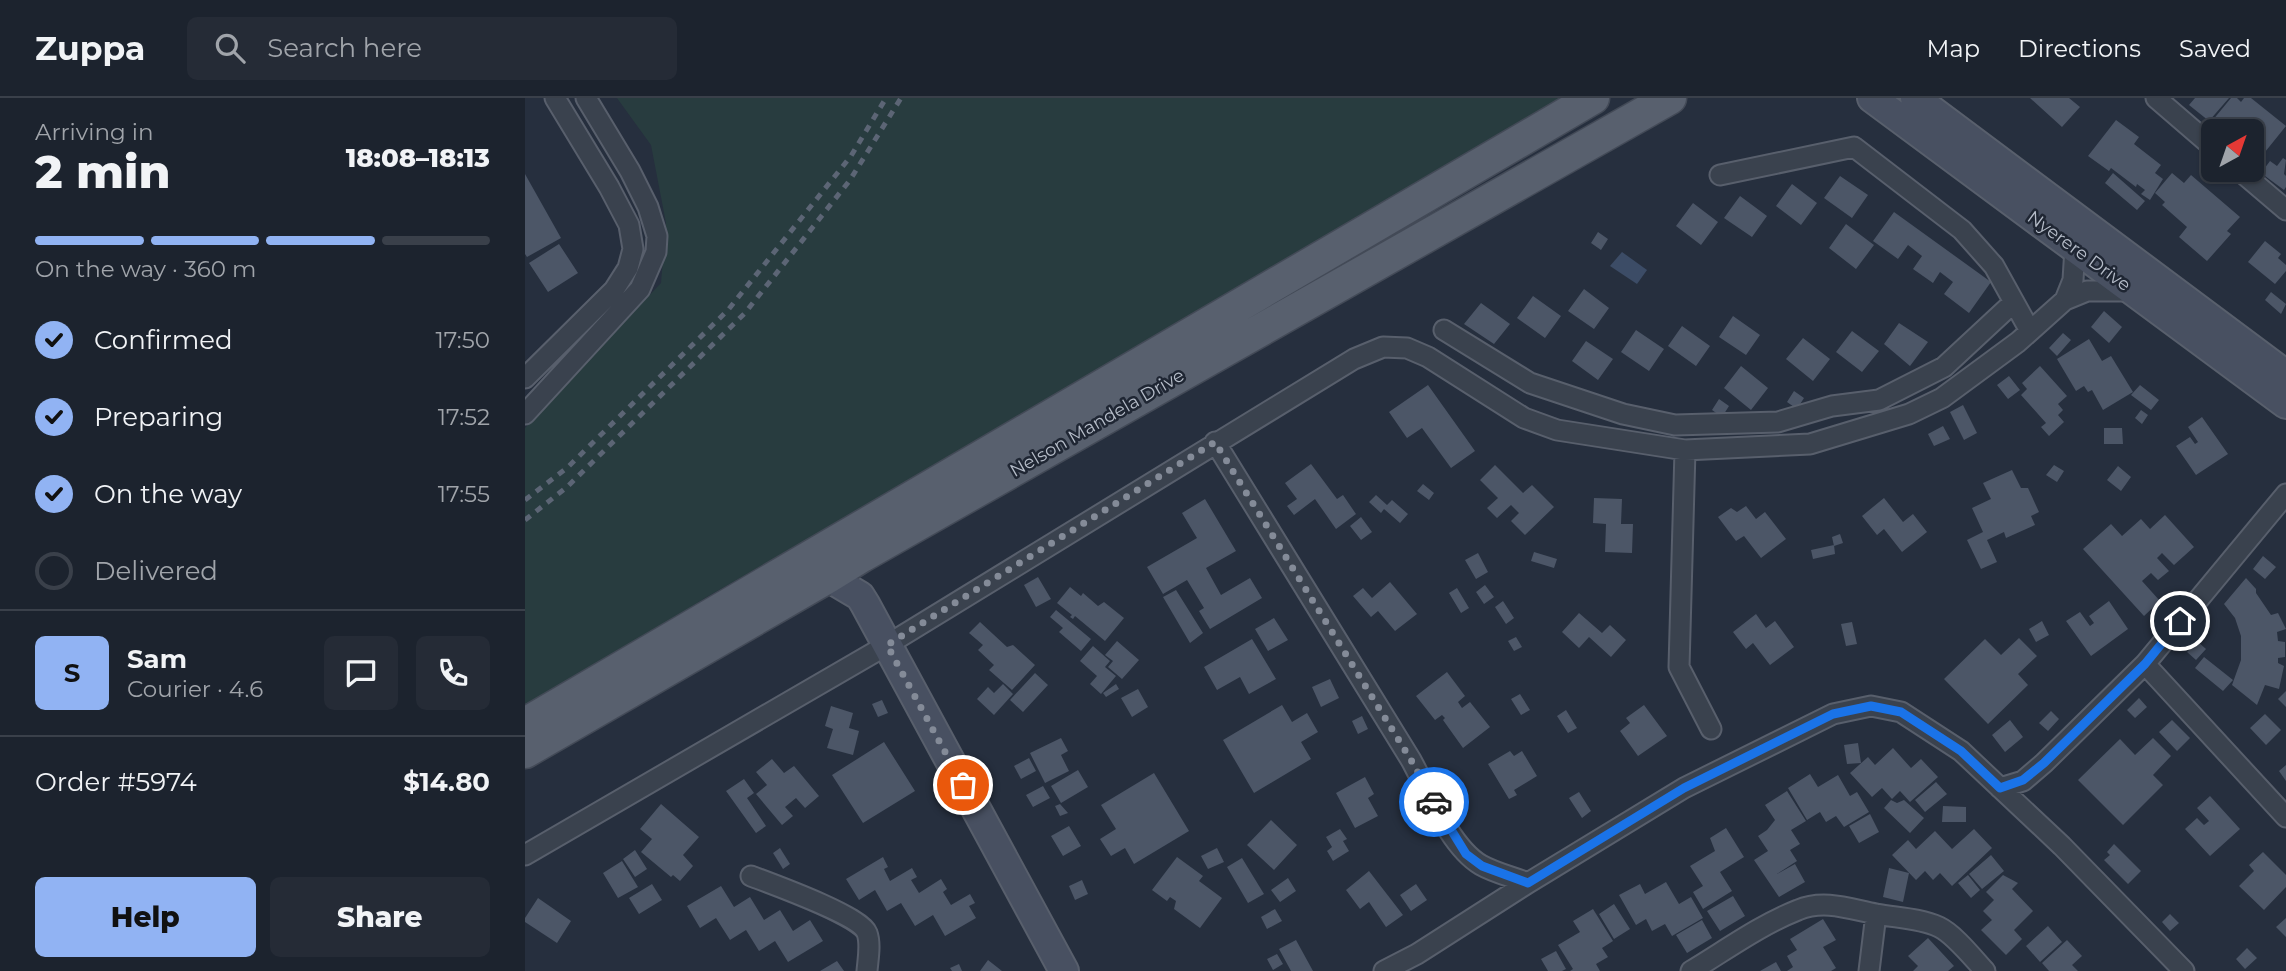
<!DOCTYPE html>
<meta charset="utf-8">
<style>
:root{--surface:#1c232e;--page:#252b36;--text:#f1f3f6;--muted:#a0a4aa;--line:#3a404a;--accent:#91b3f3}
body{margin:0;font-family:Montserrat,sans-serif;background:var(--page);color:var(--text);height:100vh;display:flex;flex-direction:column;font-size:26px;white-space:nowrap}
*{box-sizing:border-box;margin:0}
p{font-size:23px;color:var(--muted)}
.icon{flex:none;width:38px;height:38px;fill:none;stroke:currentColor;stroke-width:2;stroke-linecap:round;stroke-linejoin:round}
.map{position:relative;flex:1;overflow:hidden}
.panel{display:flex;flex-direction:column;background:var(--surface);width:525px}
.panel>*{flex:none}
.needle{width:46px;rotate:40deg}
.fabs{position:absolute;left:1676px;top:21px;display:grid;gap:14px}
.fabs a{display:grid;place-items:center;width:63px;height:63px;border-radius:10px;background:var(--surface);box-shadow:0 2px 5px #0004,0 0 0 2px var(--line);font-size:35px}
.pin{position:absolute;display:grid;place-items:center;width:60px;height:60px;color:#fff;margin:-30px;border:4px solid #fff;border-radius:50%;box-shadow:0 2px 7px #0007}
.courier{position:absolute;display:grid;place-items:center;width:70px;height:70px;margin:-35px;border:5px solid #1a73e8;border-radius:50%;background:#fff;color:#222;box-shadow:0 2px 9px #0007}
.summary em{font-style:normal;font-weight:800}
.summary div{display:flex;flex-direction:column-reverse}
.summary{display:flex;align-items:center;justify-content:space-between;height:119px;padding:0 35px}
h1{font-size:46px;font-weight:800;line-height:52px}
.bar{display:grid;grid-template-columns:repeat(4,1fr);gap:10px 7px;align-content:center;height:84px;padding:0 35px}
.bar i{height:9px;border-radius:5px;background:var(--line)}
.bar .active{background:var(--accent)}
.bar p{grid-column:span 4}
.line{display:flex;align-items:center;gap:18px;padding:0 35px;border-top:2px solid var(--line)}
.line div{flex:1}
.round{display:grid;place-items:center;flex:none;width:74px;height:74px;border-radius:10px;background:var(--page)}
ol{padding:0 35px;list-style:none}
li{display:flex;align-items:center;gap:21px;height:77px}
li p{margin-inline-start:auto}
li .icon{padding:7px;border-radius:50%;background:var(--accent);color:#111;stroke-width:4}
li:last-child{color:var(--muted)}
li i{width:38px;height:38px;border:4px solid var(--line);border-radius:50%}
.action{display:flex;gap:14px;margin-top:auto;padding:14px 35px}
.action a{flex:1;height:80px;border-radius:10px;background:var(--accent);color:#111;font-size:28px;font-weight:800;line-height:80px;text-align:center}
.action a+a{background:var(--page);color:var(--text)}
header{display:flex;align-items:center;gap:42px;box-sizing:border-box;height:98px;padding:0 35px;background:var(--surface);border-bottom:2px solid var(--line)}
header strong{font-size:33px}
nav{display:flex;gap:38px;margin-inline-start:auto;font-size:24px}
.search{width:490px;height:63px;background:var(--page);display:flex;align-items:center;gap:18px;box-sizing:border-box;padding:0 24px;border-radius:10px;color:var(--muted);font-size:26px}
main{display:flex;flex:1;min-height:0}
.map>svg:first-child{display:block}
.green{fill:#283c3f}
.water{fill:#3c4c66}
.building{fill:#4c5667}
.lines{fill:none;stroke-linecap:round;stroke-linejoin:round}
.street-casing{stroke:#585f6c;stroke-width:23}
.secondary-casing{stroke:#585f6c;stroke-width:32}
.primary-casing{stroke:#434a57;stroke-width:35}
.street{stroke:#3a424e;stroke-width:19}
.secondary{stroke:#485061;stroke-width:28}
.primary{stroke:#58606e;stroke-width:32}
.rail{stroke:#5c6575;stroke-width:5;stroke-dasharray:7 7;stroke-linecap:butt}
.done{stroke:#848b98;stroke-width:7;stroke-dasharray:0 12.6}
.route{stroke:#1a73e8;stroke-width:9}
.labels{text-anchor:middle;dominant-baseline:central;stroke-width:5;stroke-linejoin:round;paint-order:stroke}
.street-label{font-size:18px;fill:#b6bdc9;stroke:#1f2633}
</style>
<header>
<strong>Zuppa</strong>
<div class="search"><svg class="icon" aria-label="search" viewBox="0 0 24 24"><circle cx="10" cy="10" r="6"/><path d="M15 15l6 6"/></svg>Search here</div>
<nav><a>Map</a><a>Directions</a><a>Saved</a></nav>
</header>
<main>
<section class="panel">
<div class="summary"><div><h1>2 min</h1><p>Arriving in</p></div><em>18:08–18:13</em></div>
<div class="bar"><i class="active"></i><i class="active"></i><i class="active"></i><i></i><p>On the way · 360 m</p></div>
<ol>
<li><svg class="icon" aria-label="check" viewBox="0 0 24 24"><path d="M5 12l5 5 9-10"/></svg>Confirmed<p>17:50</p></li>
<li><svg class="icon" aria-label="check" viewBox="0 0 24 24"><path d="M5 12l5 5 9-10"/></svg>Preparing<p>17:52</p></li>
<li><svg class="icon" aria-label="check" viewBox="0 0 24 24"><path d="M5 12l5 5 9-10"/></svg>On the way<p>17:55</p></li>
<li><i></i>Delivered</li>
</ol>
<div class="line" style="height:126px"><b class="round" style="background:var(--accent);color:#111">S</b><div><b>Sam</b><p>Courier · 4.6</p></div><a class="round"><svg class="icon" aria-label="chat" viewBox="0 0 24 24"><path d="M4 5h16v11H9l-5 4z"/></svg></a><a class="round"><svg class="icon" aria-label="phone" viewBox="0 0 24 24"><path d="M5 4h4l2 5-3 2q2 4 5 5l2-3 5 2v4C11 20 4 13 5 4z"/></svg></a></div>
<div class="line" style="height:91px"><div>Order #5974</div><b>$14.80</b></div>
<div class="action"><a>Help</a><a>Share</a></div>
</section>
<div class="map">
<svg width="1761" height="873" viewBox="0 0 1761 873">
<rect width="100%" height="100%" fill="#262f3e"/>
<path class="green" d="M92,0H1036L905,83L370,394L302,430L180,500L77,567L0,612V330L136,185L141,125L126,47Z"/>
<path class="water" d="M1097,154L1122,172L1112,186L1085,168Z"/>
<path class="building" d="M1505,0H1544L1555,9L1537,29Z
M1670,0H1704L1684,23L1664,7Z
M1706,0H1712L1716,4L1719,0H1726L1761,28L1736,59L1727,51V33H1700L1687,23Z
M1591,22L1614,39L1609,46L1636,67L1630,75L1638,81L1625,102L1616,96L1620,92L1612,86L1611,89L1586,70L1584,73L1563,58Z
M1758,60L1761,62L1759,76L1761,78V89L1759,92L1736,75L1745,63L1752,68Z
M1588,75L1620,103L1612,112L1580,85Z
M1647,75L1659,85L1666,77L1715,119L1702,133L1706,136L1682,163L1654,139L1662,129L1637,107L1640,104L1630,95Z
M0,76L36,140L2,159L0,156Z
M1315,78L1343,97L1327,120L1299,100Z
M1267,86L1292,105L1276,127L1251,108Z
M1215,98L1242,118L1227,139L1199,120Z
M1168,105L1193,124L1176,147L1151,128Z
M1369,114L1466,184L1444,215L1419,196L1428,184L1415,174L1408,185L1388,171L1397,158L1383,147L1373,161L1348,143Z
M1321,126L1349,147L1331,171L1304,150Z
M1073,134L1083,141L1076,152L1066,145Z
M1740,143L1756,156L1753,160L1761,167V173L1750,186L1723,164Z
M34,146L53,175L23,194L4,165Z
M1059,191L1084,210L1069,231L1043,213Z
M1746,194L1761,206L1756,216L1740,202Z
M1008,198L1036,218L1020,240L992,220Z
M956,205L985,226L969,246L939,226Z
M1579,213L1597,229L1584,245L1566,229Z
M1208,218L1235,237L1221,257L1194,239Z
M1374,225L1403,244L1385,268L1359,246Z
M1157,228L1185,248L1171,268L1143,248Z
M1111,232L1139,251L1124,273L1096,254Z
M1327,233L1354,253L1337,274L1311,254Z
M1538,235L1546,242L1532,258L1524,250Z
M1278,240L1305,261L1288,283L1261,261Z
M1564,241L1577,263L1586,258L1608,294L1578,312L1567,292L1563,294L1559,288L1551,293L1532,261Z
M1061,243L1088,261L1073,282L1047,263Z
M1216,268L1243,290L1226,312L1199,290Z
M1515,268L1542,298L1533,306L1538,312L1533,317L1539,324L1524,338L1516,329L1521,325L1496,297L1502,291L1497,285Z
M1484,278L1495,292L1483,301L1472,287Z
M903,287L950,353L926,370L897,330L882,340L864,314Z
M1615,287L1634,302L1626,312L1606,297Z
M1269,293L1279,300L1272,311L1262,304Z
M1194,301L1204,308L1197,319L1187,312Z
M1438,307L1452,335L1439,342L1425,314Z
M1616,312L1623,317L1617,326L1610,320Z
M1677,319L1703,356L1671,377L1651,348L1665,339L1670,346L1673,344L1663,329Z
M1418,328L1425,341L1409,348L1403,336Z
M1579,330H1597L1598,346H1579Z
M786,366L812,401L818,397L831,416L811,431L790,401L769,417L762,408L772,401L760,385Z
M970,367L998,395L1007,387L1029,409L1000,437L986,423L994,415L986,407L972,420L962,410L973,400L955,382Z
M1529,367L1539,373L1532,384L1521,377Z
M1593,368L1606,379L1596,393L1582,382Z
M1487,372L1496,390H1503L1514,414L1506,418L1510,427L1481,440L1479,434L1462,442L1472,464L1456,471L1442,442L1458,434L1447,410L1466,401L1458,385Z
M898,386L909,395L904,402L892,393Z
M851,397L862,407L867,402L883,416L875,425L859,411L856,415L844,404Z
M1069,400L1097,401L1096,426H1108L1107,455L1080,454L1081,426L1068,425Z
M1359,400L1378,424L1388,416L1402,434L1377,454L1359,431L1352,437L1337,418Z
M680,401L711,453L681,470L696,497L725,480L737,500L685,531L674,513L679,510L662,482L638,496L622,469L672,440L657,415Z
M1221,408L1231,421L1240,414L1261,441L1236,460L1219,438L1211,443L1193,419L1206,410L1212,414Z
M1640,417L1669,449L1649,467L1637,455L1632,460L1644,473L1633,482L1626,475L1617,483L1635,503L1619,518L1558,451L1586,426L1597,438L1616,421L1625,431Z
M836,419L847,434L836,442L825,428Z
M1315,436L1318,445L1309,448L1307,439Z
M1309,447L1310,456L1288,461L1286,452Z
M1009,454L1032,461L1029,470L1006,463Z
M953,455L963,474L951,481L940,462Z
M1738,458L1751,469L1740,481L1728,471Z
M513,479L526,501L511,509L499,487Z
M1721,480L1731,491V495L1746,517L1753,515L1761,531L1752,534L1753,543L1760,544V559L1753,560V565L1759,568L1754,591L1740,587L1732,607L1707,587L1716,562V538L1710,520L1699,506Z
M865,484L892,516L870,533L853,513L846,519L828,498L838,490L847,500Z
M960,487L969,499L959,506L951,494Z
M545,489L556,498L558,495L573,508L579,504L599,520L580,543L550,518L548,521L545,519L547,517L532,505Z
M932,490L944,510L936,515L924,495Z
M651,492L678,535L665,545L638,499Z
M978,503L989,520L981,526L970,509Z
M1584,503L1603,531L1566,558L1541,523L1555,514L1565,528L1569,525L1564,518Z
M531,512L566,541L556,553L534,534L538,530L525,519Z
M1054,515L1077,535L1085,527L1101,542L1086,559L1064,539L1054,550L1037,534Z
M1231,516L1241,530L1250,523L1269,549L1245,567L1228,545L1221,551L1208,534Z
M749,520L763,542L743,553L730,531Z
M1517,523L1524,537L1511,544L1504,531Z
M455,524L482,549L488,547L510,567L487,592L464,572L469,567L453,552L458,547L444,535Z
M1327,524L1332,546L1321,548L1316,526Z
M991,539L997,549L989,553L983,543Z
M1494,540L1512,558L1493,576L1503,587L1463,626L1419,581L1460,541L1476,557Z
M727,541L751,581L724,596L715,579L692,592L679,569Z
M592,543L614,562L597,581L583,569L588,563L580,557Z
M1672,543L1681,551L1671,562L1662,554Z
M568,548L585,563L580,569L591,578L576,596L565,586L572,578L555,563Z
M1679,559L1708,582L1698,593L1670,570Z
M922,574L940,598L933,604L937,610L945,604L965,629L938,650L918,622L920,620L917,617L910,622L891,598Z
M510,575L523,587L498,614L485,602Z
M805,581L814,600L796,609L787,589Z
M478,586L488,596L469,617L452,601L463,589L469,595Z
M591,586L594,591L581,599L578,595Z
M613,591L623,609L607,619L596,600Z
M1761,593V609L1753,601Z
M995,596L1005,612L996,617L986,601Z
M1614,600L1622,609L1610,620L1602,612Z
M357,602L363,615L353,619L347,606Z
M757,607L767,624L782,615L793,634L776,644L786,661L729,695L698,642Z
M1119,607L1142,638L1113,658L1095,633L1105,625L1101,620Z
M306,608L328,615L324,630L334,633L328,657L302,650L308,631L300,628Z
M1041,612L1052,630L1043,635L1032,618Z
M1526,613L1534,621L1523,633L1514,625Z
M1740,616L1756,632L1741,647L1725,630Z
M837,618L843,631L833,636L827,623Z
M1485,622L1498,639L1480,654L1467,637Z
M1647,622L1665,640L1652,653L1634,634Z
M536,640L543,653L536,657L544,673L520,685L505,655Z
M1628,640L1646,658L1628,677L1638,687L1598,727L1553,682L1595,641L1610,657Z
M359,644L390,693L338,725L307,677Z
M1333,645L1336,665L1322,666L1319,647Z
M1368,650L1386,670L1396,661L1413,679L1385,704L1375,693L1367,701L1357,690L1347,699L1325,675L1343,659L1350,667Z
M985,653L989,658L997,653L1012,678L989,692L992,697L984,701L963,666Z
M504,660L511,673L496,681L489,668Z
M247,661L259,675L269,668L294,698L280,710L271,700L260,709L268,718L257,727L231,696L242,687L231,674Z
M1761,667V683L1754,673Z
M553,672L563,689L536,705L526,688Z
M629,675L664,733L609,766L600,750L586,758L575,741L591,731L576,707Z
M1285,676L1293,689L1313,677L1325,698L1332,694L1344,714L1319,729L1311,718L1301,724L1295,714L1282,722L1263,690Z
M840,679L849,696L843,700L853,718L830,730L811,695Z
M219,681L229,695L222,700L241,728L231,735L201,693Z
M1411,684L1422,696L1400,714L1390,702Z
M518,688L525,700L508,709L501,697Z
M1262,693L1281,723L1266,732L1275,746L1265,752L1272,763L1252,776L1270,766L1280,784L1254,799L1229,762L1243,753L1233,738L1242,732L1250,722L1240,707Z
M1054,694L1066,713L1057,720L1044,700Z
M1685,698L1715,731L1685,758L1660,731L1672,720L1679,727L1684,723L1672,710Z
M1366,702L1372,705L1379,702L1399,720L1385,735L1359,710Z
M136,706L174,739L158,757L168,768L155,783L148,777L146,779L116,754L127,741L115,731Z
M535,706L543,715L535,718L530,708Z
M1418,708L1441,709V724H1417Z
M1345,716L1354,734L1334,745L1324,728Z
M746,722L772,747L749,772L722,747Z
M544,728L556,748L538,758L526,738Z
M1201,730L1219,759L1195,774L1207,793L1178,811L1168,794L1178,788L1165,768L1190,753L1185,740Z
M815,731L822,741L818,743L824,753L808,763L802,753L807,749L801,739Z
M1449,731L1467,750L1427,788L1415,775L1408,782L1400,773L1391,782L1367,757L1383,742L1391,751L1410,733L1427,751Z
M1589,746L1616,773L1603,786L1579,762L1585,757L1582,754Z
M255,750L265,766L258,771L248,755Z
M692,750L699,764L683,771L676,758Z
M110,752L122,771L110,779L98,761Z
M1738,754L1761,777V789L1739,812L1714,788L1729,773L1724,767Z
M1466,757L1479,773L1457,791L1444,776Z
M358,759L363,769L359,771L365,783L387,770L392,779L386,782L394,795L416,781L422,791L418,794L426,807L445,796L450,805L444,808L451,820L420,838L408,817L390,828L376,805L362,813L350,792L334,802L321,781Z
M652,759L678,778L674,783L697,800L675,830L649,811L651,803L645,799L642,803L627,792Z
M717,760L739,796L723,805L702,769Z
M97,763L113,789L93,800L78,775Z
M1364,770L1384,775L1378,804L1358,799Z
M844,773L878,817L861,829L844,804L835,811L821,792Z
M1443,777L1455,792L1446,800L1433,785Z
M1478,777L1493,785L1487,791L1508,813L1489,832L1497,841L1481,857L1456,832L1467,822L1458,813L1469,802L1461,794Z
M763,780L771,793L755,804L746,792Z
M557,782L563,796L550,802L544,788Z
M1141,784L1154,806L1166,799L1178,820L1147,838L1140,826L1127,833L1121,821L1111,827L1094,797L1115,786L1120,796Z
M127,786L137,802L114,816L104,800Z
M891,786L902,802L886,813L875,797Z
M196,788L209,809L225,799L239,822L255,812L268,833L285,822L298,843L263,864L250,843L234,853L221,832L205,842L191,820L175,830L162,808Z
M1208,798L1220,818L1195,833L1182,813Z
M13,800L46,823L32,845L0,824V820Z
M1089,806L1105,831L1089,841L1074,816Z
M750,811L757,823L742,831L736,819Z
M1068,811L1088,843L1077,850L1083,859L1071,866L1075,873H1045L1048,871L1033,847L1055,834L1048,823Z
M1645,816L1654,825L1645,833L1637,824Z
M1761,820V839L1751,829Z
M1298,821L1311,842L1298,849L1311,870L1306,873H1262L1268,869L1262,858L1272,852L1265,841Z
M1177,822L1187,840L1162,855L1151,837Z
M1523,828L1537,844L1515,864L1501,848Z
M1403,840L1429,868L1423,873H1388L1393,868L1383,858Z
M771,842L788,873H766L754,851Z
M1542,842L1557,858L1547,867L1553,873H1524L1517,865Z
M1722,850L1732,860L1720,871L1711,861Z
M1031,853L1041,871L1037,873H1023L1016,861Z
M752,856L758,866L748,872L742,861Z
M463,862L477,873H455Z
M312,863L319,873H295Z
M1251,864L1256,873H1235Z
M434,866L437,873H427L425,870Z"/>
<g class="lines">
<defs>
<path id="street" d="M1631,0L1689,50
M1714,72L1761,112
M1195,77L1329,49L1437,132L1469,168L1505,233
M1540,202L1548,182L1550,150
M919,232L1005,285L1098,316L1150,327L1253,324L1307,308L1354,302L1419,269L1489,204
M0,280L89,192L103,170L108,151L104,127L84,89L30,0
M0,316L115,191L131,154L132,138L123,109L105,73L61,0
M690,344L886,662C903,693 925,749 956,767C970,775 988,779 1003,785
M1160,352L1154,569L1186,631
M1620,566L1761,719
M1475,690L1498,683L1519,665L1620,566L1761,396
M0,757L362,547L829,261L858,249L882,250L903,259L999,320L1032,332L1160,352L1285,346L1384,316L1417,300L1493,244L1540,202L1562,193H1608
M226,778C247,786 336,818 342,835C346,846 343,861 342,873
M859,873L892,856L1003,785L1159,690L1308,616L1346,608L1376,614L1436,653L1537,748L1659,873
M1166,873C1201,852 1235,827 1273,812C1299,801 1325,811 1351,816C1372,820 1394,820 1414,829C1429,836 1448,860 1460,873
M1344,873L1351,816"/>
<path id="secondary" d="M1347,0L1761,306
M1390,0L1761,277
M303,479L335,498L340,506L539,873"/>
<path id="primary" d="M0,626L1068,0
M0,654L303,479L337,458L1145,0"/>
</defs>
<use href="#street" class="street-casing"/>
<use href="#secondary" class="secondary-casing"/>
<use href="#primary" class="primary-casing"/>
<use href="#street" class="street"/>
<use href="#secondary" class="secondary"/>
<use href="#primary" class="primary"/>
<path class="rail" d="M0,402L43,369L203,212L326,58L361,0
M0,422L42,389L220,215L325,82L376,0"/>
</g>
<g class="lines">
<path class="done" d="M438,687L362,547L690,344L886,662L909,704"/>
<path class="route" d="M909,704L941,756L957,768L1003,785L1159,690L1308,616L1346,608L1376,614L1436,653L1475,690L1498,682L1519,665L1620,566L1655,523"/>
</g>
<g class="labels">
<g class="street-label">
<text transform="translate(1554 153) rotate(36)">Nyerere Drive</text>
<text transform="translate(572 325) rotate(-30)">Nelson Mandela Drive</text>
</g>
</g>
</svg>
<div class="fabs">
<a><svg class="needle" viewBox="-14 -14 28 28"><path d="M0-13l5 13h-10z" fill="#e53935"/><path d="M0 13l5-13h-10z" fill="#a0a4aa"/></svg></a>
</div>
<div class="pin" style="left:438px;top:687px;background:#ea580c"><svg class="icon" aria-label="bag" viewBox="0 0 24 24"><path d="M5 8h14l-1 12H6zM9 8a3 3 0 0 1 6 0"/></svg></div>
<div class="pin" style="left:1655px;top:523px;background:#1f2937"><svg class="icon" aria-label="home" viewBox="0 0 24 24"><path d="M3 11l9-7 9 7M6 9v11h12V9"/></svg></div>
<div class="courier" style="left:909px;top:704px"><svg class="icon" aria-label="car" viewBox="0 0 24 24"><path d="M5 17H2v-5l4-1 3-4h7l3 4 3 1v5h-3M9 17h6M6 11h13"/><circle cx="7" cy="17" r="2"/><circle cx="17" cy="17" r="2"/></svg></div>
</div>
</main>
